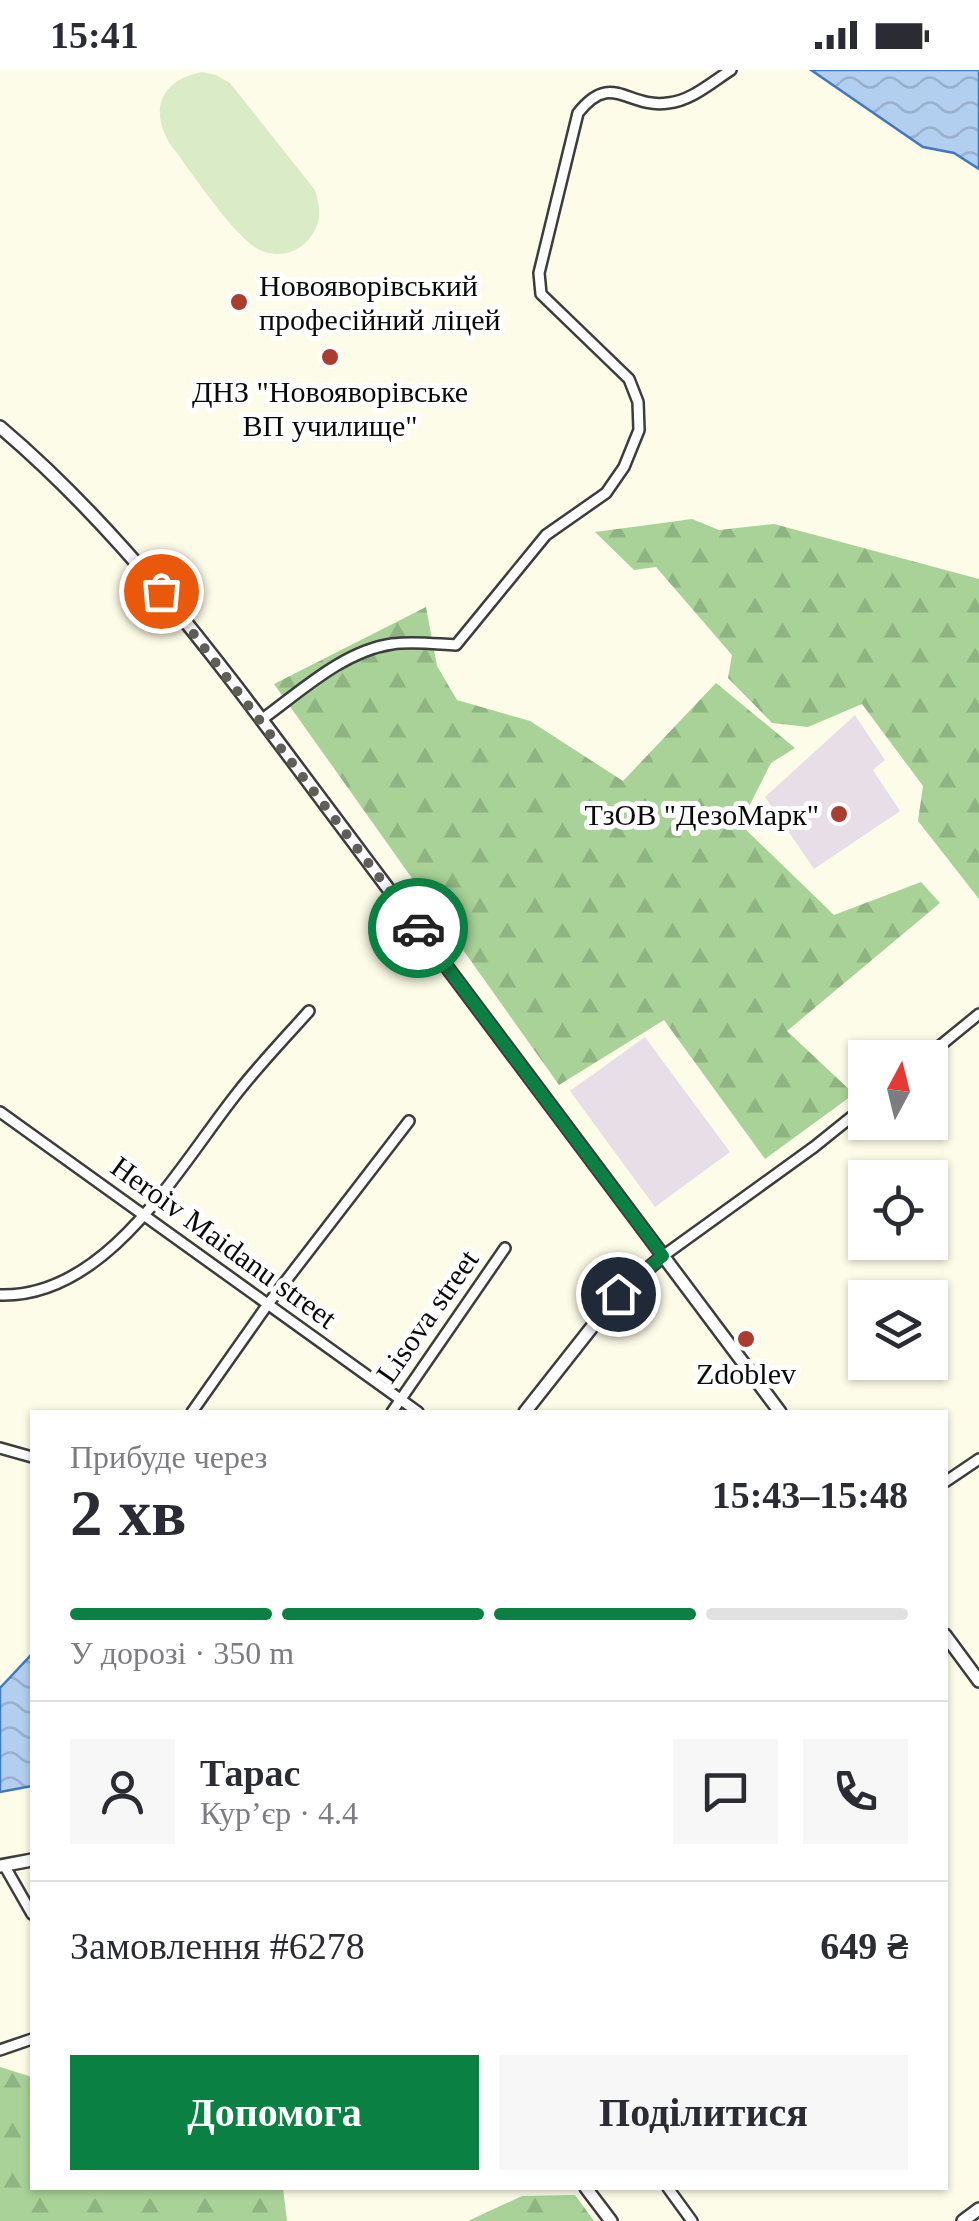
<!DOCTYPE html>
<html lang="uk">
<meta charset="utf-8">
<style>
:root{--surface:#fff;--page:#f7f7f7;--text:#2b2b33;--muted:#7c7c81;--line:#e1e1e2;--accent:#0b8043}
body{margin:0;font-family:"Times New Roman",serif;background:var(--page);color:var(--text);height:100vh;display:flex;flex-direction:column;font-size:38px;white-space:nowrap}
*{box-sizing:border-box;margin:0}
p{font-size:32px;color:var(--muted)}
.icon{flex:none;width:55px;height:55px;fill:none;stroke:currentColor;stroke-width:2;stroke-linecap:round;stroke-linejoin:round}
.map{position:relative;flex:1;overflow:hidden}
.panel{position:absolute;left:30px;top:1340px;width:918px;height:780px;display:flex;flex-direction:column;background:var(--surface);border-radius:0px;box-shadow:0 2px 8px #0004}
.panel>*{flex:none}
.needle{width:65px;rotate:7deg}
.tools{position:absolute;left:848px;top:970px;display:grid;gap:20px}
.tools a{display:grid;place-items:center;width:100px;height:100px;border-radius:0px;background:var(--surface);box-shadow:0 2px 8px #0004;font-size:50px}
.pin{position:absolute;display:grid;place-items:center;width:85px;height:85px;color:#fff;margin:-42px;border:5px solid #fff;border-radius:50%;box-shadow:0 2px 10px #0007}
.courier{position:absolute;display:grid;place-items:center;width:100px;height:100px;margin:-50px;border:8px solid #0b8043;border-radius:50%;background:#fff;color:#222;box-shadow:0 2px 12px #0007}
.summary em{font-style:normal;font-weight:700}
.summary div{display:flex;flex-direction:column-reverse}
.summary{display:flex;align-items:center;justify-content:space-between;height:170px;padding:0 40px}
h1{font-size:65px;font-weight:700;line-height:75px}
.bar{display:grid;grid-template-columns:repeat(4,1fr);gap:15px 10px;align-content:center;height:120px;padding:0 40px}
.bar i{height:12px;border-radius:8px;background:var(--line)}
.bar .selected{background:var(--accent)}
.bar p{grid-column:span 4}
.line{display:flex;align-items:center;gap:25px;padding:0 40px;border-top:2px solid var(--line)}
.line div{flex:1}
.round{display:grid;place-items:center;flex:none;width:105px;height:105px;border-radius:0px;background:var(--page)}
.primary-button{display:flex;gap:20px;margin-top:auto;padding:20px 40px}
.primary-button a{flex:1;height:115px;border-radius:0px;background:var(--accent);color:#fff;font-size:40px;font-weight:700;line-height:115px;text-align:center}
.primary-button a+a{background:var(--page);color:var(--text)}
.status{display:flex;justify-content:space-between;align-items:center;height:70px;padding:0 50px;background:var(--surface);direction:ltr}
.status svg{height:28px;fill:currentColor}
.map>svg:first-child{display:block}
.industrial{fill:#e8dee8}
.forest{fill:url(#forest-firs)}
.pitch{fill:#d9ebc7}
.water{fill:url(#water-waves);stroke:#4079c0;stroke-width:2.5}
.lines{fill:none;stroke-linecap:round;stroke-linejoin:round}
.minor-casing{stroke:#3d3d3d;stroke-width:14}
.tertiary-casing{stroke:#3d3d3d;stroke-width:16}
.minor{stroke:#fff;stroke-width:9}
.tertiary{stroke:#fff;stroke-width:11}
.done{stroke:#5f5f58;stroke-width:10;stroke-dasharray:0 18}
.route{stroke:#0b8043;stroke-width:12}
.poi-dot{fill:#ab3d30;stroke:#fff;stroke-width:4}
.labels{text-anchor:middle;dominant-baseline:central;stroke-width:10;stroke-linejoin:round;paint-order:stroke}
.poi-label{font-size:30px;fill:#0a0a0a;stroke:#fff}
.street-label{font-size:30px;fill:#0a0a0a;stroke:#fff}
</style>
<div class="status"><b>15:41</b><svg viewBox="0 0 49 12"><path d="M0 12V9h3v3zM5 12V6h3v6zM10 12V3h3v9zM15 12V0h3v12zM26 1h20v11H26zM47 4h2v5h-2z"/></svg></div>
<div class="map">
<svg width="979" height="2151" viewBox="0 0 979 2151">
<defs>
<pattern id="forest-firs" width="22" height="20" patternUnits="userSpaceOnUse" patternTransform="scale(2.5)"><rect width="22" height="20" fill="#a8d297"/><path d="M5 1l3.5 6h-7zM16 11l3.5 6h-7z" fill="#8fb381"/></pattern>
<pattern id="water-waves" width="16" height="10" patternUnits="userSpaceOnUse" patternTransform="scale(2.5)"><rect width="16" height="10" fill="#b2cfef"/><path d="M0 5q4-4 8 0t8 0" fill="none" stroke="#98b0cc"/></pattern>
</defs>
<rect width="100%" height="100%" fill="#fdfce8"/>
<path class="industrial" d="M855,645L885,690L873,700L900,741L814,799L765,727Z
M645,967L730,1082L655,1137L570,1021Z"/>
<path class="forest" d="M692,449L719,460L774,454L979,509V829L918,751L923,716L862,634L808,657L772,653L728,608L732,585L656,497L634,500L595,462Z
M426,537L437,596L457,630L530,651L623,711L716,613L795,678L771,693L740,754L834,845L921,812L940,833L787,961L854,1024L765,1089L664,950L559,1015L274,614Z
M0,1997L32,2007V2118H283L287,2151H0Z
M575,2125L594,2151H468L522,2126Z"/>
<path class="pitch" d="M202,2L216,5L230,13L315,120C321,140 322,154 308,170C292,189 264,188 247,171C218,144 194,105 170,74C149,39 161,10 202,2Z"/>
<path class="water" d="M811,0H979V99L954,83L923,77Z
M32,1584V1716L0,1722V1618Z"/>
<g class="lines">
<defs>
<path id="minor" d="M261,650C300,622 343,581 392,574C413,571 435,574 456,575L546,465L606,423L624,397L639,360L638,332L629,309L541,224L539,203L578,43C612,0 627,39 668,33C691,31 712,12 731,0
M925,988L979,944
M0,1042L418,1342
M663,1186L814,1077L865,1036
M0,1225C108,1228 179,1096 238,1022C260,994 285,968 309,941
M192,1342L268,1234L409,1051
M392,1342L505,1178
M0,1378L32,1387
M945,1412L979,1389
M4,1795L32,1844
M0,1980L32,1969
M668,2118L692,2151"/>
<path id="tertiary" d="M0,357C137,473 240,622 348,765C493,957 636,1150 780,1342
M525,1342L618,1224L663,1186
M945,1565L979,1611
M0,1796L32,1790
M586,2118L611,2151
M963,2151L979,2139"/>
</defs>
<use href="#minor" class="minor-casing"/>
<use href="#tertiary" class="tertiary-casing"/>
<use href="#minor" class="minor"/>
<use href="#tertiary" class="tertiary"/>
</g>
<g class="lines">
<path class="done" d="M161,521L418,858"/>
<path class="route" d="M418,858L663,1186L618,1224"/>
</g>
<g class="poi-dot">
<circle cx="239" cy="232" r="10"/>
<circle cx="330" cy="287" r="10"/>
<circle cx="839" cy="744" r="10"/>
<circle cx="746" cy="1269" r="10"/>
</g>
<g class="labels">
<g class="poi-label">
<text x="259" y="215" text-anchor="start">Новояворівський<tspan x="259" dy="34">професійний ліцей</tspan></text>
<text x="330" y="321">ДНЗ "Новояворівське<tspan x="330" dy="34">ВП училище"</tspan></text>
<text x="819" y="744" text-anchor="end">ТзОВ "ДезоМарк"</text>
<text x="746" y="1303">Zdoblev</text>
</g>
<g class="street-label">
<text transform="translate(224 1172) rotate(36)">Heroiv Maidanu street</text>
<text transform="translate(427 1246) rotate(-55)">Lisova street</text>
</g>
</g>
</svg>
<div class="tools">
<a><svg class="needle" viewBox="-14 -14 28 28"><path d="M0-13l5 13h-10z" fill="#e53935"/><path d="M0 13l5-13h-10z" fill="#7c7c81"/></svg></a>
<a><svg class="icon" aria-label="locate" viewBox="0 0 24 24"><circle cx="12" cy="12" r="6"/><path d="M12 2v4M12 18v4M2 12h4M18 12h4"/></svg></a>
<a><svg class="icon" aria-label="layers" viewBox="0 0 24 24"><path d="M12 4l9 5-9 5-9-5zM3 14l9 5 9-5"/></svg></a>
</div>
<div class="pin" style="left:161px;top:521px;background:#ea580c"><svg class="icon" aria-label="bag" viewBox="0 0 24 24"><path d="M5 8h14l-1 12H6zM9 8a3 3 0 0 1 6 0"/></svg></div>
<div class="pin" style="left:618px;top:1224px;background:#1f2937"><svg class="icon" aria-label="home" viewBox="0 0 24 24"><path d="M3 11l9-7 9 7M6 9v11h12V9"/></svg></div>
<div class="courier" style="left:418px;top:858px"><svg class="icon" aria-label="car" viewBox="0 0 24 24"><path d="M5 17H2v-5l4-1 3-4h7l3 4 3 1v5h-3M9 17h6M6 11h13"/><circle cx="7" cy="17" r="2"/><circle cx="17" cy="17" r="2"/></svg></div>
<section class="panel">
<div class="summary"><div><h1>2 хв</h1><p>Прибуде через</p></div><em>15:43–15:48</em></div>
<div class="bar"><i class="selected"></i><i class="selected"></i><i class="selected"></i><i></i><p>У дорозі · 350 m</p></div>
<div class="line" style="height:180px"><a class="round"><svg class="icon" aria-label="person" viewBox="0 0 24 24"><circle cx="12" cy="8" r="4"/><path d="M4 21q1-7 8-7t8 7"/></svg></a><div><b>Тарас</b><p>Кур’єр · 4.4</p></div><a class="round"><svg class="icon" aria-label="chat" viewBox="0 0 24 24"><path d="M4 5h16v11H9l-5 4z"/></svg></a><a class="round"><svg class="icon" aria-label="phone" viewBox="0 0 24 24"><path d="M5 4h4l2 5-3 2q2 4 5 5l2-3 5 2v4C11 20 4 13 5 4z"/></svg></a></div>
<div class="line" style="height:130px"><div>Замовлення #6278</div><b>649 ₴</b></div>
<div class="primary-button"><a>Допомога</a><a>Поділитися</a></div>
</section>
</div>
